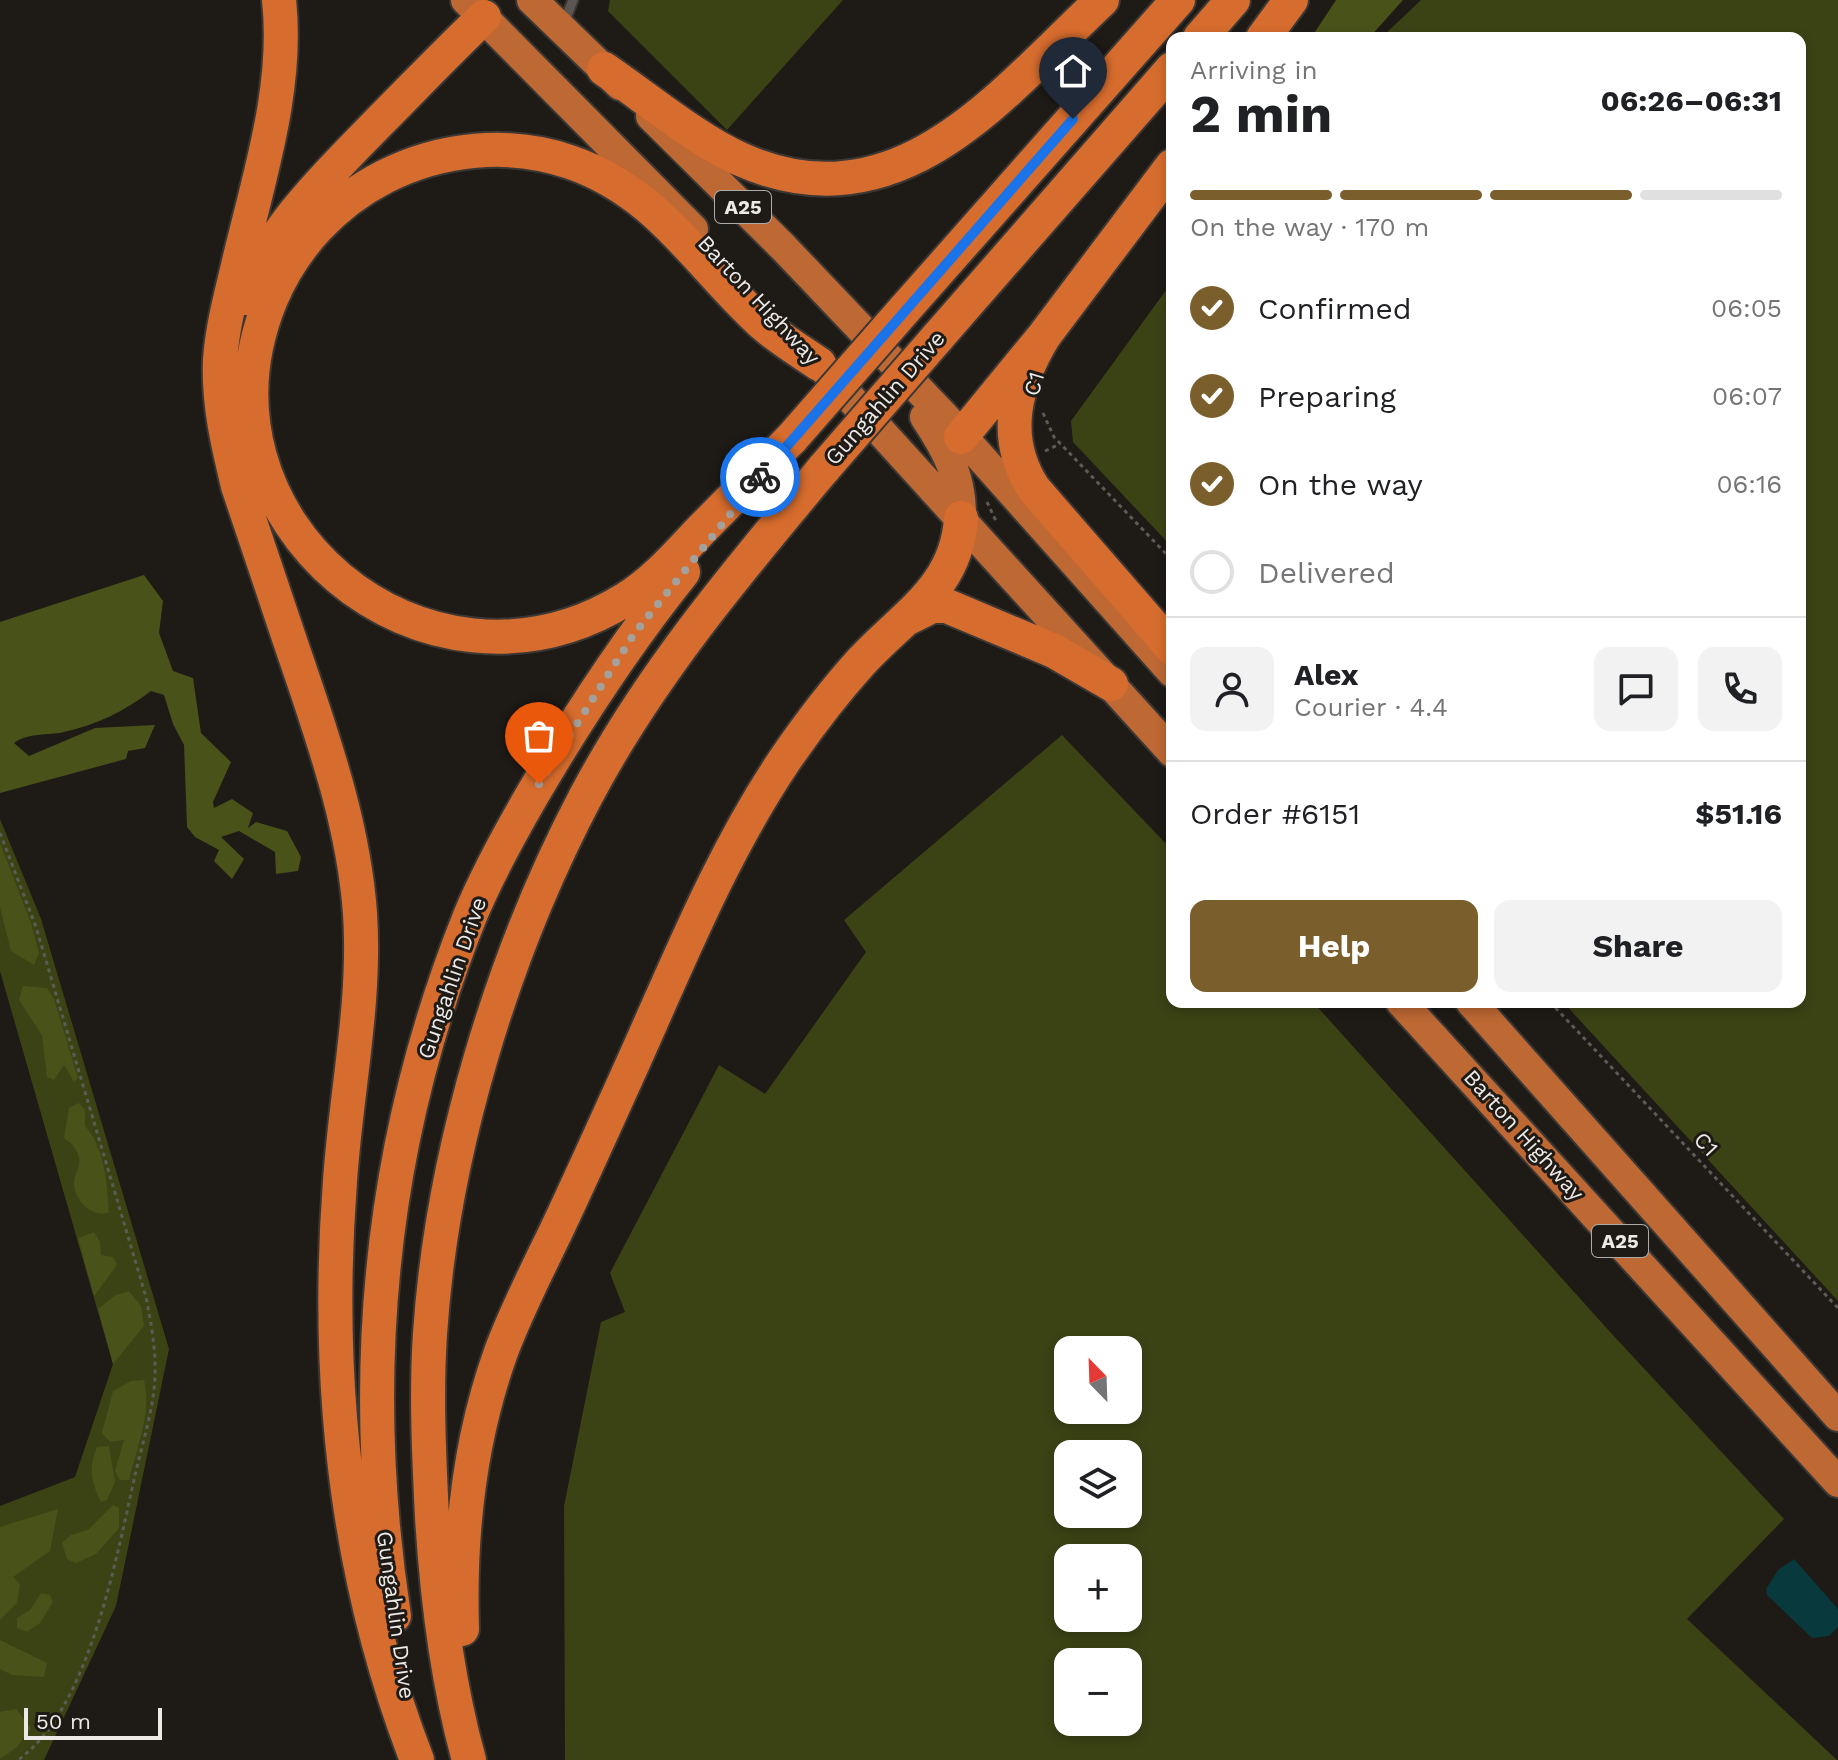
<!DOCTYPE html>
<meta charset="utf-8">
<style>
:root{--surface:#fff;--page:#f2f2f2;--text:#202124;--muted:#757577;--line:#e0e0e0;--accent:#7a5f2d}
body{margin:0;font-family:"Work Sans",sans-serif;background:var(--page);color:var(--text);height:100vh;display:flex;flex-direction:column;font-size:30px;white-space:nowrap}
*{box-sizing:border-box;margin:0}
p{font-size:26px;color:var(--muted)}
.icon{flex:none;width:44px;height:44px;fill:none;stroke:currentColor;stroke-width:2;stroke-linecap:round;stroke-linejoin:round}
.map{position:relative;flex:1;overflow:hidden}
.details{position:absolute;left:1166px;top:32px;width:640px;height:976px;display:flex;flex-direction:column;background:var(--surface);border-radius:16px;box-shadow:0 4px 12px #0003}
.details>*{flex:none}
.needle{width:52px;rotate:337deg}
.controls{position:absolute;left:1054px;top:1336px;display:grid;gap:16px}
.controls a{display:grid;place-items:center;width:88px;height:88px;border-radius:16px;background:var(--surface);box-shadow:0 4px 12px #0003;font-size:40px}
.scale{position:absolute;left:24px;bottom:20px;width:138px;box-sizing:border-box;padding-left:8px;border:4px solid #ece9e6;border-top:0;font-size:22px;line-height:28px;white-space:nowrap;color:#ece9e6;-webkit-text-stroke:6px #1e1a16;paint-order:stroke}
.pin{position:absolute;display:grid;place-items:center;width:68px;height:68px;color:#fff;margin:-82px -34px;border-radius:50% 50% 50% 0;rotate:-45deg;box-shadow:0 0 8px #0007}
.pin .icon{rotate:45deg}
.courier{position:absolute;display:grid;place-items:center;width:80px;height:80px;margin:-40px;border:6px solid #1a73e8;border-radius:50%;background:#fff;color:#222;box-shadow:0 2px 10px #0007}
.summary em{font-style:normal;font-weight:700}
.summary div{display:flex;flex-direction:column-reverse}
.summary{display:flex;align-items:center;justify-content:space-between;height:136px;padding:0 24px}
h1{font-size:52px;font-weight:700;line-height:60px}
.bar{display:grid;grid-template-columns:repeat(4,1fr);gap:12px 8px;align-content:center;height:96px;padding:0 24px}
.bar i{height:10px;border-radius:6px;background:var(--line)}
.bar .selected{background:var(--accent)}
.bar p{grid-column:span 4}
.line{display:flex;align-items:center;gap:20px;padding:0 24px;border-top:2px solid var(--line)}
.line div{flex:1}
.round{display:grid;place-items:center;flex:none;width:84px;height:84px;border-radius:16px;background:var(--page)}
ol{padding:0 24px;list-style:none}
li{display:flex;align-items:center;gap:24px;height:88px}
li p{margin-inline-start:auto}
li .icon{padding:8px;border-radius:50%;background:var(--accent);color:#fff;stroke-width:4}
li:last-child{color:var(--muted)}
li i{width:44px;height:44px;border:4px solid var(--line);border-radius:50%}
.primary-button{display:flex;gap:16px;margin-top:auto;padding:16px 24px}
.primary-button a{flex:1;height:92px;border-radius:16px;background:var(--accent);color:#fff;font-size:32px;font-weight:700;line-height:92px;text-align:center}
.primary-button a+a{background:var(--page);color:var(--text)}
.map>svg:first-child{display:block}
.green{fill:#3b4315;fill-rule:evenodd}
.forest{fill:#485219}
.water{fill:#08393c}
.lines{fill:none;stroke-linecap:round;stroke-linejoin:round}
.service-casing{stroke:#3a3735;stroke-width:13}
.trunk-casing{stroke:#3a3735;stroke-width:34}
.motorway-casing{stroke:#3a3735;stroke-width:38}
.path{stroke:#5e5a56;stroke-width:3;stroke-dasharray:4 4;stroke-linecap:butt}
.service{stroke:#5b5651;stroke-width:9}
.trunk{stroke:#be6834;stroke-width:30}
.motorway{stroke:#d66c2d;stroke-width:34}
.motorway-bridge-casing{stroke:#3a3735;stroke-width:38;stroke-linecap:butt}
.motorway-bridge{stroke:#d66c2d;stroke-width:34}
.done{stroke:#a4a19d;stroke-width:8;stroke-dasharray:0 14.4}
.route{stroke:#1a73e8;stroke-width:10}
.labels{text-anchor:middle;dominant-baseline:central;stroke-width:6;stroke-linejoin:round;paint-order:stroke}
.shield{fill:#1e1a16;stroke:#aeaba8;stroke-width:2}
.shield-label{font-size:20px;font-weight:bold;fill:#ece9e6}
.street-label{font-size:22px;fill:#ece9e6;stroke:#1e1a16}
</style>
<div class="map">
<svg width="1838" height="1760" viewBox="0 0 1838 1760">
<rect width="100%" height="100%" fill="#1e1a16"/>
<path class="green" d="M610,0H843L727,130L608,11Z
M1421,0H1838V1301L1563,1002H1800V38H1381Z
M1172,282V547L1073,442L1071,421Z
M1062,735L1172,850V1002H1313L1611,1333L1784,1519L1687,1619L1837,1760H565L564,1506L601,1322L625,1312L610,1273L719,1065L765,1094L866,952L844,920ZM1128,1350V1410H1068V1350ZM1068,1454H1128V1514H1068ZM1128,1558V1618H1068V1558ZM1128,1662V1722H1068V1662Z
M0,819L41,919L169,1349L116,1606L44,1760H0V1506L75,1477L113,1364L0,971Z"/>
<path class="forest" d="M1336,0H1403L1369,38H1311Z
M144,575L163,601L159,633L173,671L193,678L201,733L231,762L213,802L214,808L232,799L253,813L248,828L256,822L287,831L301,857L298,871L276,874L275,852L239,831L221,837L244,859L232,879L214,861L219,850L195,837L187,827L184,745L173,724L164,695L151,691C125,711 96,725 64,732C47,736 29,732 14,743L29,756L95,728L155,725L145,748L128,751L126,759L0,793V622Z
M0,843L31,923L39,953L34,965L11,951L0,907Z
M23,986L47,988L54,999L78,1078L74,1082L64,1065L54,1080L47,1077L42,1035L19,1000Z
M79,1103L85,1110V1126C105,1148 107,1184 109,1212C93,1219 74,1200 74,1183C74,1174 81,1167 79,1158C77,1148 72,1144 64,1138L69,1108Z
M94,1232L100,1242L101,1255L113,1257L117,1265L94,1296L78,1238Z
M129,1291L141,1306L144,1326L113,1364L98,1309L114,1296Z
M144,1380C152,1412 137,1448 129,1480H120L115,1471L124,1440L110,1442L102,1433L113,1391L131,1381Z
M109,1446L115,1482L107,1500L101,1502C91,1481 88,1469 97,1447Z
M113,1505L119,1508V1528L96,1554L76,1563L67,1559L62,1543L71,1535L88,1530Z
M58,1509L50,1551L13,1577L20,1584L17,1603L0,1620V1527Z
M41,1593L50,1595L53,1602L40,1623L27,1632L17,1628V1618L30,1610Z
M0,1640L47,1663L44,1677L12,1675L0,1669Z
M16,1709L31,1728L17,1747L0,1759V1712Z"/>
<path class="water" d="M1794,1559L1838,1609V1627L1829,1636L1812,1638L1767,1595L1766,1589L1778,1570Z"/>
<g class="lines">
<defs>
<path id="service" d="M564,23L573,0"/>
<path id="trunk" d="M466,0L693,229
M532,0L620,85
M651,116L783,247L943,415L1172,672
M824,369L1172,752
M925,417C947,450 962,478 961,518
M1401,1002L1838,1482
M1471,1002L1838,1416"/>
<path id="motorway" d="M279,0C289,90 257,183 237,270C230,299 222,330 220,360C218,403 228,445 238,486C260,551 281,615 303,679C329,756 354,832 360,913C366,1003 346,1092 340,1181C325,1378 345,1574 417,1760
M1200,38L1233,0
M1263,38L1291,0
M604,69C645,97 697,140 740,159C898,230 1000,95 1102,0
M246,298C270,228 329,174 379,122C414,87 448,51 484,17
M904,310L1178,0
M1044,336C1015,384 1000,437 1034,489L1172,648
M937,338L1172,69
M961,437L1044,336L1172,166
M792,438C761,469 731,500 700,531C677,555 655,581 626,599C425,723 180,519 271,299C293,247 333,203 384,177C441,148 509,141 570,162C660,193 697,264 763,324C780,339 800,351 819,364
M908,618L932,606H947L1054,651L1111,684
M394,1616C357,1375 379,1143 470,916C487,875 509,835 531,797C577,718 626,643 683,572
M462,1629C459,1535 469,1441 501,1352C517,1309 538,1269 558,1227C582,1176 605,1125 628,1074C676,968 719,858 784,761C808,726 833,693 861,662C904,615 957,588 961,518
M469,1760C447,1681 437,1599 432,1517C429,1456 426,1394 430,1334C442,1154 502,955 586,796C650,675 738,571 825,467"/>
</defs>
<use href="#service" class="service-casing"/>
<use href="#trunk" class="trunk-casing"/>
<use href="#motorway" class="motorway-casing"/>
<path class="path" d="M1043,413L1054,437L1172,560
M1045,451L1060,444
M987,502L996,521
M0,833L36,927L146,1297C151,1323 156,1349 155,1376C154,1407 143,1441 136,1471C117,1554 90,1709 18,1760
M1550,1002L1838,1308"/>
<use href="#service" class="service"/>
<use href="#trunk" class="trunk"/>
<use href="#motorway" class="motorway"/>
<defs>
<path id="motorway-bridge" d="M792,438L904,310
M825,467L937,338"/>
</defs>
<use href="#motorway-bridge" class="motorway-bridge-casing"/>
<use href="#motorway-bridge" class="motorway-bridge"/>
</g>
<g class="lines">
<path class="done" d="M539,784L634,634L760,477"/>
<path class="route" d="M760,477L1073,119"/>
</g>
<g class="labels">
<g class="shield">
<rect x="715" y="191" width="56" height="32" rx="6"/>
<rect x="1592" y="1225" width="56" height="32" rx="6"/>
</g>
<g class="shield-label">
<text x="743" y="207">A25</text>
<text x="1620" y="1241">A25</text>
</g>
<g class="street-label">
<text transform="translate(759 300) rotate(47)">Barton Highway</text>
<text transform="translate(1034 384) rotate(-73)">C1</text>
<text transform="translate(885 398) rotate(-49)">Gungahlin Drive</text>
<text transform="translate(452 978) rotate(-71)">Gungahlin Drive</text>
<text transform="translate(1524 1135) rotate(48)">Barton Highway</text>
<text transform="translate(1706 1144) rotate(47)">C1</text>
<text transform="translate(396 1615) rotate(82)">Gungahlin Drive</text>
</g>
</g>
</svg>
<div class="controls">
<a><svg class="needle" viewBox="-14 -14 28 28"><path d="M0-13l5 13h-10z" fill="#e53935"/><path d="M0 13l5-13h-10z" fill="#757577"/></svg></a>
<a><svg class="icon" aria-label="layers" viewBox="0 0 24 24"><path d="M12 4l9 5-9 5-9-5zM3 14l9 5 9-5"/></svg></a>
<a>+</a>
<a>−</a>
</div>
<div class="scale">50 m</div>
<div class="pin" style="left:539px;top:784px;background:#ea580c"><svg class="icon" aria-label="bag" viewBox="0 0 24 24"><path d="M5 8h14l-1 12H6zM9 8a3 3 0 0 1 6 0"/></svg></div>
<div class="pin" style="left:1073px;top:119px;background:#1f2937"><svg class="icon" aria-label="home" viewBox="0 0 24 24"><path d="M3 11l9-7 9 7M6 9v11h12V9"/></svg></div>
<div class="courier" style="left:760px;top:477px"><svg class="icon" aria-label="bike" viewBox="0 0 24 24"><circle cx="6" cy="16" r="4"/><circle cx="18" cy="16" r="4"/><path d="M6 16l4-8h5l3 8M10 8l3 8H6M13 5h3"/></svg></div>
<section class="details">
<div class="summary"><div><h1>2 min</h1><p>Arriving in</p></div><em>06:26–06:31</em></div>
<div class="bar"><i class="selected"></i><i class="selected"></i><i class="selected"></i><i></i><p>On the way · 170 m</p></div>
<ol>
<li><svg class="icon" aria-label="check" viewBox="0 0 24 24"><path d="M5 12l5 5 9-10"/></svg>Confirmed<p>06:05</p></li>
<li><svg class="icon" aria-label="check" viewBox="0 0 24 24"><path d="M5 12l5 5 9-10"/></svg>Preparing<p>06:07</p></li>
<li><svg class="icon" aria-label="check" viewBox="0 0 24 24"><path d="M5 12l5 5 9-10"/></svg>On the way<p>06:16</p></li>
<li><i></i>Delivered</li>
</ol>
<div class="line" style="height:144px"><a class="round"><svg class="icon" aria-label="person" viewBox="0 0 24 24"><circle cx="12" cy="8" r="4"/><path d="M4 21q1-7 8-7t8 7"/></svg></a><div><b>Alex</b><p>Courier · 4.4</p></div><a class="round"><svg class="icon" aria-label="chat" viewBox="0 0 24 24"><path d="M4 5h16v11H9l-5 4z"/></svg></a><a class="round"><svg class="icon" aria-label="phone" viewBox="0 0 24 24"><path d="M5 4h4l2 5-3 2q2 4 5 5l2-3 5 2v4C11 20 4 13 5 4z"/></svg></a></div>
<div class="line" style="height:104px"><div>Order #6151</div><b>$51.16</b></div>
<div class="primary-button"><a>Help</a><a>Share</a></div>
</section>
</div>
